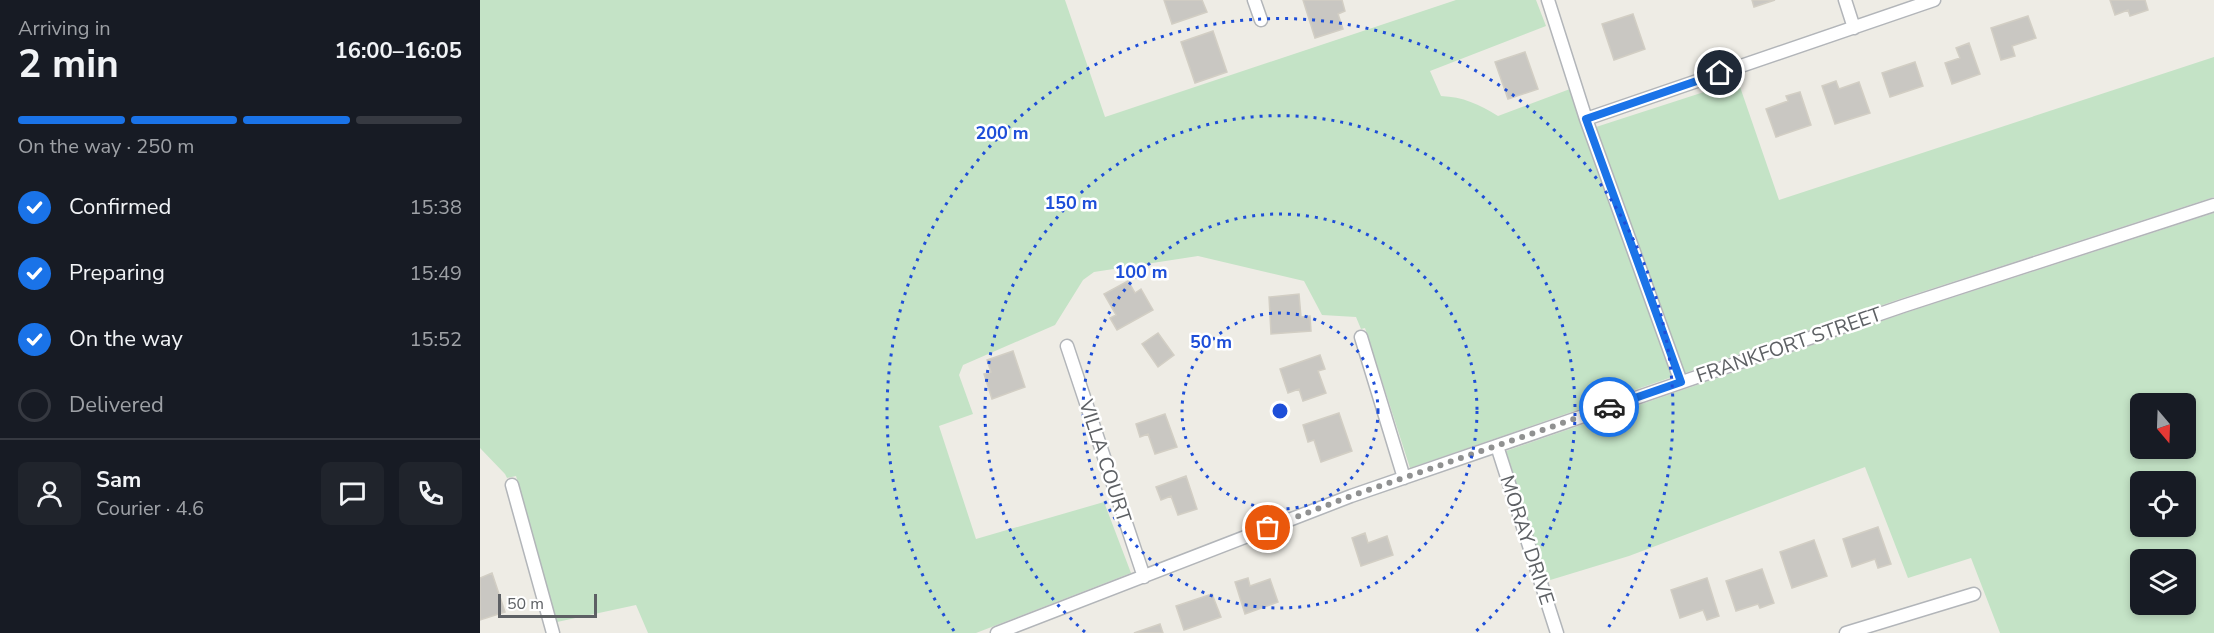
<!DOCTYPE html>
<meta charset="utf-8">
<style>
:root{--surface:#171b24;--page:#20242c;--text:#f1f3f6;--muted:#9ea1a6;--line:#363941;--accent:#1a73e8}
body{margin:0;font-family:"Nunito Sans",sans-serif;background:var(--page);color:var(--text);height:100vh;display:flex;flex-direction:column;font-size:22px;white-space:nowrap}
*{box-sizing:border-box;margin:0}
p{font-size:20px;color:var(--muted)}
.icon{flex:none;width:33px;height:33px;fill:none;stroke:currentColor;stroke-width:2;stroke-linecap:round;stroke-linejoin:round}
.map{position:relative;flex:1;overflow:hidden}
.details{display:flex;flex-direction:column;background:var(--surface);width:480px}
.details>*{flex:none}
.needle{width:39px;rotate:161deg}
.tools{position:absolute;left:1650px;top:393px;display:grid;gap:12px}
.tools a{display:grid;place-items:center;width:66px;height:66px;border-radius:9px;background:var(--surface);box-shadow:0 3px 9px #0003;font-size:30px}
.scale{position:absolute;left:18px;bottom:15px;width:99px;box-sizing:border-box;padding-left:6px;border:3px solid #5d6064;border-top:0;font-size:16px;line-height:21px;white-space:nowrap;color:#5d6064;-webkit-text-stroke:4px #fff;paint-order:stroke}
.pin{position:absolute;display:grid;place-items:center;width:51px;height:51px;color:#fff;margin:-26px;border:3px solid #fff;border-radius:50%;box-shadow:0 2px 6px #0007}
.courier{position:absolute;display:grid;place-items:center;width:60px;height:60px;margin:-30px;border:4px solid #1a73e8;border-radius:50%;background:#fff;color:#222;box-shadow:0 2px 8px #0007}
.head em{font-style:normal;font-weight:700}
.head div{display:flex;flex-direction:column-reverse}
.head{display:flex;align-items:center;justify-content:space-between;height:102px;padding:0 18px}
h1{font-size:39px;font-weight:700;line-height:45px}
.bar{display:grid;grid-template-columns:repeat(4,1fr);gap:9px 6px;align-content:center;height:72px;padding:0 18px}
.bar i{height:8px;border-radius:4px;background:var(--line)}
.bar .on{background:var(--accent)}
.bar p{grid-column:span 4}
.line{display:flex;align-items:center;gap:15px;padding:0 18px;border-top:2px solid var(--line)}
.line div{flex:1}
.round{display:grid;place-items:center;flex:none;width:63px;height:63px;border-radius:9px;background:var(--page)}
ol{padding:0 18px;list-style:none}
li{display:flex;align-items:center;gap:18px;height:66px}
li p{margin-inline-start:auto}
li .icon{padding:6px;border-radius:50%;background:var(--accent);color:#fff;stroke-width:4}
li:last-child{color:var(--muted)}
li i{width:33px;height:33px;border:3px solid var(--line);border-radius:50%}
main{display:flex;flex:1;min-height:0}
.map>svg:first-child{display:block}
.green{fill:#c4e3c6;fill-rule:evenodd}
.building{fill:#c9c7c2;stroke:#d2cec4;stroke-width:1.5}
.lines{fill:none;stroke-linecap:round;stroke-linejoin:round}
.street-casing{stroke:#b2b5b9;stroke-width:15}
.street{stroke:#fff;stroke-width:12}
.done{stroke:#909191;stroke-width:6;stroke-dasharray:0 10.8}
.route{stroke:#1a73e8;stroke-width:8}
.ring{fill:none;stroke:#1d4ed8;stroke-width:3;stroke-dasharray:3 6}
.labels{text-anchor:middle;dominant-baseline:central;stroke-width:5;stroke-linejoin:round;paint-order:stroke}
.street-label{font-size:20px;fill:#5d6064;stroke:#fff}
.centre{fill:#1d4ed8;stroke:#fff;stroke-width:3}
.ring-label{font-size:18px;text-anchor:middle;font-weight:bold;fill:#1d4ed8;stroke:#fff;stroke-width:5;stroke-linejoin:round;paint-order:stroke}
</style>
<main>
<section class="details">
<div class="head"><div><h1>2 min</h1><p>Arriving in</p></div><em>16:00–16:05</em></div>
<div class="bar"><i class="on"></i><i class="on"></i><i class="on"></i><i></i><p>On the way · 250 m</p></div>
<ol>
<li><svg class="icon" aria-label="check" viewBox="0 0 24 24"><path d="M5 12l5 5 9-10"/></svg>Confirmed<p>15:38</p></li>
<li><svg class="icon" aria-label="check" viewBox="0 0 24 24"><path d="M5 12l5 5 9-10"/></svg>Preparing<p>15:49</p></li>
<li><svg class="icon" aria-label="check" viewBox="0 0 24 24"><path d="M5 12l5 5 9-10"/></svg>On the way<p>15:52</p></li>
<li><i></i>Delivered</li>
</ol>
<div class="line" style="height:108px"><a class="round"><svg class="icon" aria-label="person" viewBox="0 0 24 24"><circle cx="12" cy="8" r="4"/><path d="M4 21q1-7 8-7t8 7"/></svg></a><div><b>Sam</b><p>Courier · 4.6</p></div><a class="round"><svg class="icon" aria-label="chat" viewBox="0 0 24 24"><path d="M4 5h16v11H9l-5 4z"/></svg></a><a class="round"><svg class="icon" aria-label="phone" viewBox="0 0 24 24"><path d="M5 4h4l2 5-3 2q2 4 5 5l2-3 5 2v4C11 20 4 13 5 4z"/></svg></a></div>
</section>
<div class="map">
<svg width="1734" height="633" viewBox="0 0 1734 633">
<rect width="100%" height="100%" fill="#eeece5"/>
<path class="green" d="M0,0H585L625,117L976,0H1056L1066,26L950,71L961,96C983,97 999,104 1018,116L1090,89L1192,377L930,468L885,328L881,329L876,317L842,315L824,281L718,256L614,272L603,280L575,325L483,365L479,375L493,414L459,426L496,539L624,502L651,573L496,633H168L156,605L77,622L36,476L27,478L25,474L0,448Z
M1734,57V197L1420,299L1205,373L1116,127L1258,81L1299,200Z
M1734,213V633H1520L1491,558L1428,578L1385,467L1149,556L1067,581L1026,451L1425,313ZM1660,404H1706V448H1660ZM1660,482H1706V526H1660ZM1660,560H1706V604H1660Z"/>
<path class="building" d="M684,0H722L727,12L692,24Z
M823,0H862L865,11L858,14L863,29L835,38Z
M1272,0H1295L1274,7Z
M1630,0H1665L1668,10L1650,16L1648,10L1635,15Z
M1153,14L1165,49L1134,60L1122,24Z
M1548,16L1556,38L1532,46L1535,56L1521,60L1511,28Z
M733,31L747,72L715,83L701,42Z
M1489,43L1500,74L1472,84L1465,63L1480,58L1476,48Z
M1045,52L1058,89L1028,99L1015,62Z
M1435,62L1443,86L1410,97L1402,73Z
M1356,81L1359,89L1379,82L1390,113L1355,124L1342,86Z
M1320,92L1331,125L1296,137L1286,109L1308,101L1306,96Z
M648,281L655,293L661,289L673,310L637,330L630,318L636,315L624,294Z
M819,294L821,317L830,316L831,331L791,334L789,297Z
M678,333L694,355L678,367L662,344Z
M533,351L545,387L512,399L504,374L511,372L507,360Z
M840,355L845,369L838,371L846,393L823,401L819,389L808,393L800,369Z
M859,413L872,451L841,462L834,440L828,442L823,425Z
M685,414L697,447L675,454L668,434L660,437L656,424Z
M706,476L717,509L698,515L691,496L681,500L676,487Z
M1398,527L1411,564L1398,568L1395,559L1372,567L1363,539Z
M885,533L888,543L907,536L913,555L881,566L872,538Z
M1334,540L1347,576L1312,588L1300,552Z
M1282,569L1294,603L1280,608L1278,604L1256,611L1246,581Z
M12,573L25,612L0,620V578Z
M768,578L770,586L790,579L798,602L765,614L755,582Z
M1227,578L1239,616L1227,620L1223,610L1200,618L1191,590Z
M732,594L741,617L704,630L696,606Z
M680,624L683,633H654Z"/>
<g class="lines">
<defs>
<path id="street" d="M774,0L781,20
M1068,0L1106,119L1201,382
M1365,0L1374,28
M1106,119L1454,0
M881,337L924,478
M587,346L664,577
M1017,446L1077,633
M32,485L73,633
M517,633L871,496L1423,306L1734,205
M1366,633L1494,594"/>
</defs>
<use href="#street" class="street-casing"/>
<use href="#street" class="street"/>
</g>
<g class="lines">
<path class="done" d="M788,528L871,496L1129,407"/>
<path class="route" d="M1129,407L1201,382L1106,119L1240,73"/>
</g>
<g class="ring">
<circle cx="800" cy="411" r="98"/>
<circle cx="800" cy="411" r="197"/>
<path d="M605 632A295 295 0 1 1 995 632"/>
<path d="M474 631A393 393 0 1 1 1126 631"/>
</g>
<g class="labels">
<g class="street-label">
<text transform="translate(1309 345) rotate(-19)">FRANKFORT STREET</text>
<text transform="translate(625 461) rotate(72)">VILLA COURT</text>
<text transform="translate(1047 540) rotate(72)">MORAY DRIVE</text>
</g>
</g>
<circle cx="800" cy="411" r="9" class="centre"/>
<g class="ring-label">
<text x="522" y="139">200 m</text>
<text x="591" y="209">150 m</text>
<text x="661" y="278">100 m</text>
<text x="731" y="348">50 m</text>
</g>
</svg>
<div class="tools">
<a><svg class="needle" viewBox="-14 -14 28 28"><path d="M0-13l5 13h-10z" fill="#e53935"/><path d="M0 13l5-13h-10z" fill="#9ea1a6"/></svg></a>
<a><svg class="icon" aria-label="locate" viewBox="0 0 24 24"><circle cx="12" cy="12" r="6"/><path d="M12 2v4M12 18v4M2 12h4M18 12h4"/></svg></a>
<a><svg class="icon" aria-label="layers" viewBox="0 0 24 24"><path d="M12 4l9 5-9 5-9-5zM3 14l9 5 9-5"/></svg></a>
</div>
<div class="scale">50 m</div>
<div class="pin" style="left:788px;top:528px;background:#ea580c"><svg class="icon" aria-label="bag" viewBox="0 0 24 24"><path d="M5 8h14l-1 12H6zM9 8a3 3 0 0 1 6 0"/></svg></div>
<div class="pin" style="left:1240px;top:73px;background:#1f2937"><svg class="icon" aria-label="home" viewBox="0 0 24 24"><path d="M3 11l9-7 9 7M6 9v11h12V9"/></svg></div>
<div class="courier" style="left:1129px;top:407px"><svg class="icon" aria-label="car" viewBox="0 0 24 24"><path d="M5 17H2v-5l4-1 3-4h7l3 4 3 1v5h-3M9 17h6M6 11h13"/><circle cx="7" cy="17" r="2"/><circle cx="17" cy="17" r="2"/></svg></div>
</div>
</main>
